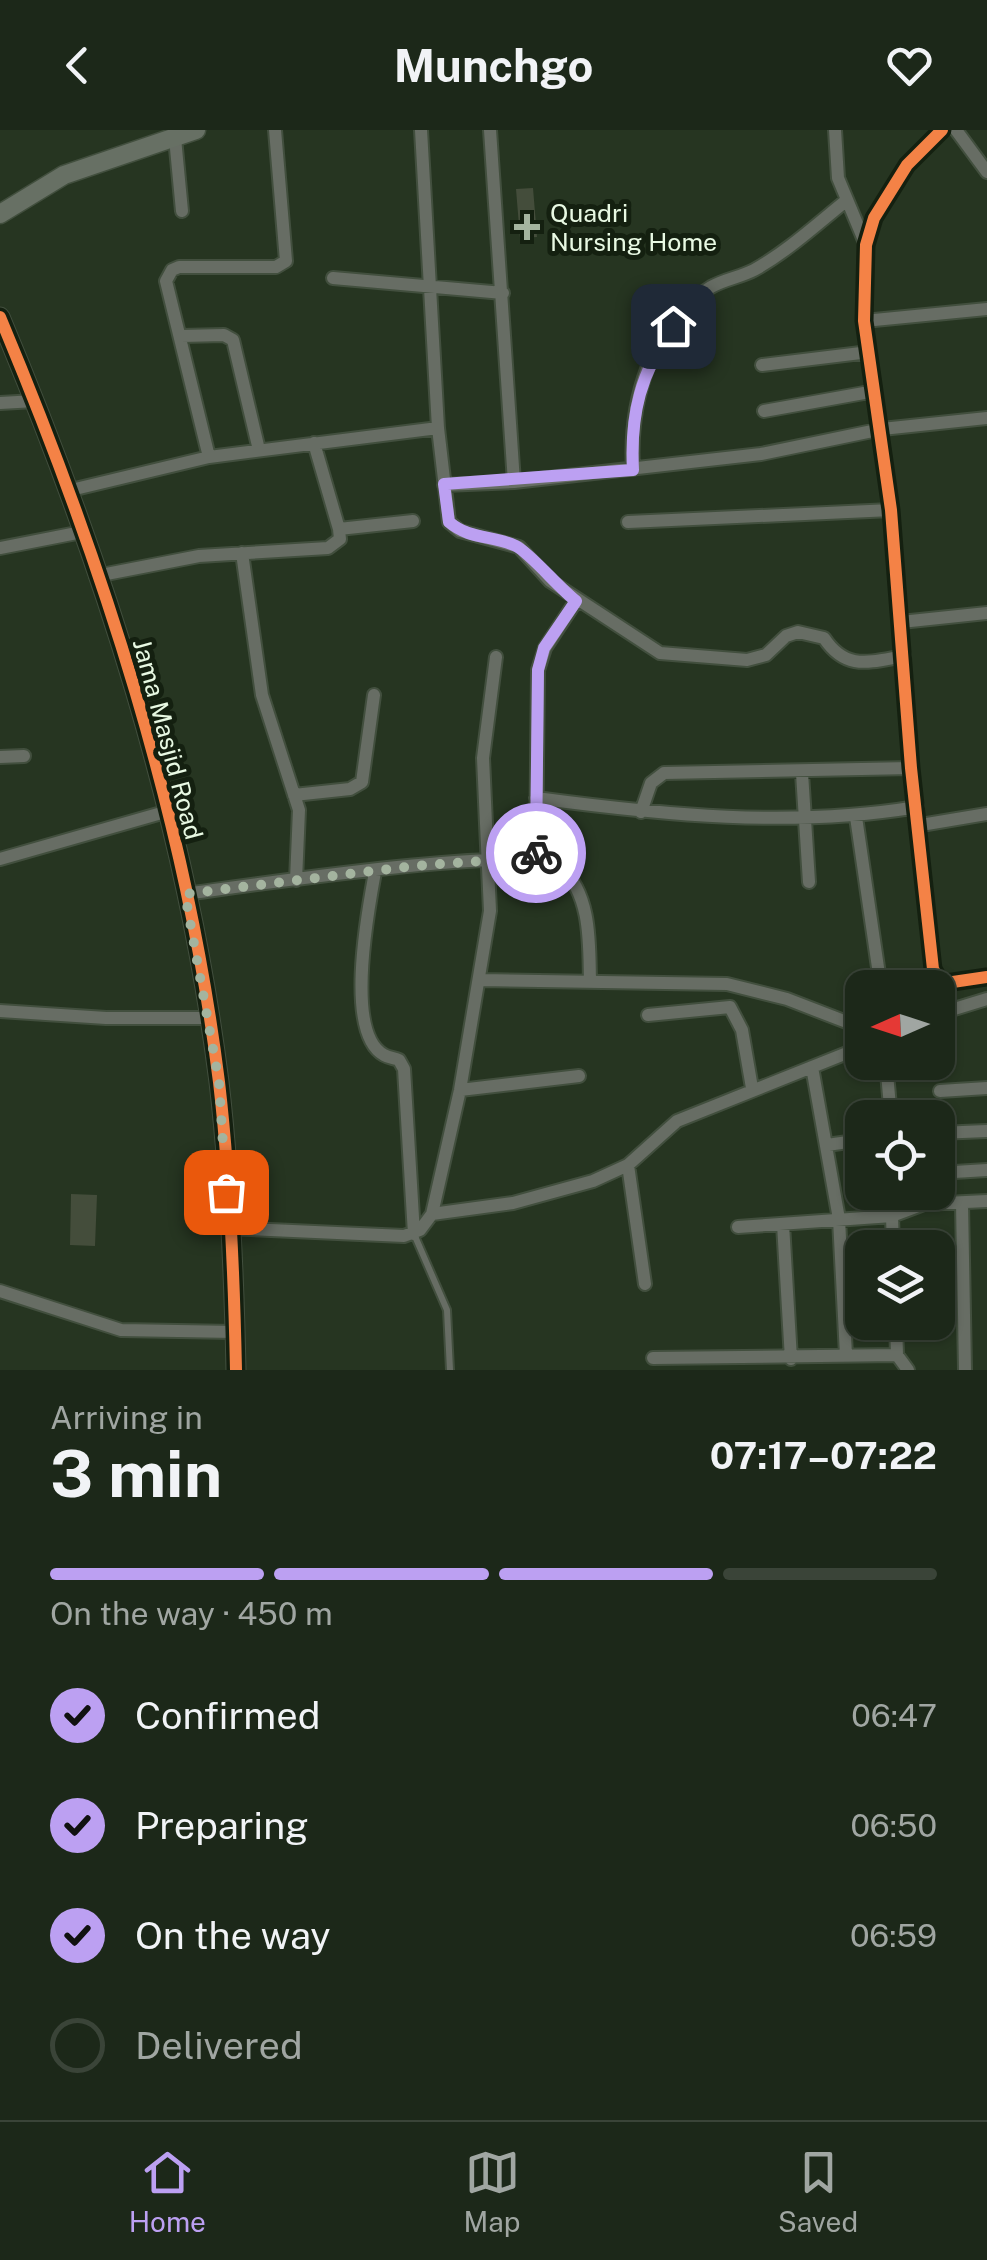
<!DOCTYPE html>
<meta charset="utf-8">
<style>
:root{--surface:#1c2819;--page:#253022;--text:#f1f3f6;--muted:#a0a6a2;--line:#3a4438;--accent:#bca0f2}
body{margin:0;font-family:"Public Sans",sans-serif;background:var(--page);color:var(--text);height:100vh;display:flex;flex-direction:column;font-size:38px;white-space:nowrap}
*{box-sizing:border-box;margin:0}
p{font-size:32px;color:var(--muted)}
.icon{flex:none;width:55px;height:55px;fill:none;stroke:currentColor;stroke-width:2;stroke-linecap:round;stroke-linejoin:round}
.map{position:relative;height:1240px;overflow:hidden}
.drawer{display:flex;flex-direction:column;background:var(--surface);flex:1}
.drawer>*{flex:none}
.needle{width:65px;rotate:267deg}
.buttons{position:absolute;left:845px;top:840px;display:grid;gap:20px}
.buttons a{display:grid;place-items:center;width:110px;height:110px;border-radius:20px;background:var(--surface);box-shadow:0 2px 8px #0004,0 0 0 2px var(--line);font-size:50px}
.pin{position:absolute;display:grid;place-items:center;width:85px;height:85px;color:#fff;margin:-42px;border-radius:20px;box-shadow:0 5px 15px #0006}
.courier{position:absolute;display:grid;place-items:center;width:100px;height:100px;margin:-50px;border:8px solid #bca0f2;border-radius:50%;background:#fff;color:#222;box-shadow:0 2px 12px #0007}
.head em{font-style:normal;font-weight:700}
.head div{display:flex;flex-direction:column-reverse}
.head{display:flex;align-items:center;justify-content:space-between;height:170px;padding:0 50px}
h1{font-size:65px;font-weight:700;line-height:75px}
.bar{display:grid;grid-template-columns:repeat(4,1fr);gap:15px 10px;align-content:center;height:120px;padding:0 50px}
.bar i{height:12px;border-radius:8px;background:var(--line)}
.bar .active{background:var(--accent)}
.bar p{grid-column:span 4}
ol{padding:0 50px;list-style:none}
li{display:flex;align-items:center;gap:30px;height:110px}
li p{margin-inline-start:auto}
li .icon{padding:10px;border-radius:50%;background:var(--accent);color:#111;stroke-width:4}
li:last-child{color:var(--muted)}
li i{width:55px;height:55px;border:5px solid var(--line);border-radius:50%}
header{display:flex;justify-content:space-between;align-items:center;height:130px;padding:0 50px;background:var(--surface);font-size:45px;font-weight:700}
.dock{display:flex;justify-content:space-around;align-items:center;height:140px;border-top:2px solid var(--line);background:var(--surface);font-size:28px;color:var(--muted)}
.dock a{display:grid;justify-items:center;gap:5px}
.dock .active{color:var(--accent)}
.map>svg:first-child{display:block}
.building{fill:#444d3b}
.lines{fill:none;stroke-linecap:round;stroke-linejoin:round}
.lane-casing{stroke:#424f3e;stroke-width:10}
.street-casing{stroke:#424f3e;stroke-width:16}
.secondary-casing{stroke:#424f3e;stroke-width:21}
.lane{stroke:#676d64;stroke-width:6}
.street{stroke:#676d64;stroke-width:12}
.secondary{stroke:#677064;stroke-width:18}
.cycleway-casing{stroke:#142010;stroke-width:19}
.cycleway{stroke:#f48246;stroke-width:12}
.done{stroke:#a4b49f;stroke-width:10;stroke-dasharray:0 18}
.route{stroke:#bca0f2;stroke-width:12}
.poi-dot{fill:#a4b49f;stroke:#142010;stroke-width:4}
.labels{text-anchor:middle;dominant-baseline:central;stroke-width:10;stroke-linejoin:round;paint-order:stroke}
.poi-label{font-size:25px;fill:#e8f9e3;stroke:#142010;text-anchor:start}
.street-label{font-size:25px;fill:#e8f9e3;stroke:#142010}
</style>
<header><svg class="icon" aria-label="back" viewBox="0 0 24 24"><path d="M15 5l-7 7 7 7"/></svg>Munchgo<svg class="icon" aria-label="heart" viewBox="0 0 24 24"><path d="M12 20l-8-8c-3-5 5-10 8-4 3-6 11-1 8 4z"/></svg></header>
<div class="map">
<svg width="987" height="1240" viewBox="0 0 987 1240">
<rect width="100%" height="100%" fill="#263521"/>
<path class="building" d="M533,58L537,107L520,108L516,59Z
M71,1064L97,1065L95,1116L70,1115Z"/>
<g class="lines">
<defs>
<path id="lane" d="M414,1104L447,1180L450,1240"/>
<path id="street" d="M421,0L438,298L449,392L460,401L519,417L550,451L660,523L747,530L766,525L786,506L798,502L824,508C846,541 869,532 904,526
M490,0L514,352
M835,0L838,48L866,115
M942,0L907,35L874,88L866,115L864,191L891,380L911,638L933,839L940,851L946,853L987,847
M956,0L987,42
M175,8L182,81
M333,148L503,163
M864,191L987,179
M181,206L224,205L233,210L259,320
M762,235L869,222
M0,273L35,271
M764,281L875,261
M314,313L339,399L413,391
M209,327L166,151L172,140L179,137H276L286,131L275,0
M633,339C629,274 650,194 711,157C725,149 741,147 754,140C788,121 817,94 847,70
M444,355L514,352L761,324L882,299L987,288
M71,360L209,327L438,298
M628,392L891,380
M0,418L82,402
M242,423L262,565L299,680L296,750
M96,446L199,426L328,418L340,409L339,399
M901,492L987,483
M0,627L24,626
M802,643L809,752
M294,665L350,659L362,652L374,565
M536,668C664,685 790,698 917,677
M641,682L651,653L664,643L911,638
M856,687L881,858
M921,695L987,684
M536,727L538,540L545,518L576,471
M0,729L165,682
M375,742C368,780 344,903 384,925C389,928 395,928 399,930L404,939L414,1104
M185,764C239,757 534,712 561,737C592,766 589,815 590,852
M481,850L727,854L787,869L862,898
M940,851L942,882
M0,881L106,888H207
M938,884L987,869
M648,885L730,877L742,900L752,958
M886,932L891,988
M812,937L839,1089L846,1225
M460,960L579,946
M940,961L987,958
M938,1003L987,1001
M827,1015L862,1010
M628,1035L645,1154
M938,1043L987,1040
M962,1073L965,1240
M432,1084L513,1073L593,1051L628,1035L677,991L862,917
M892,1086L924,1074L987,1071
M783,1094L791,1229
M738,1097L892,1086L893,1118
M228,1098L404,1106L420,1100L432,1084L460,960L490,781L483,628L496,527
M0,1161L121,1200L235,1202
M896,1192L897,1225
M653,1228L897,1225L908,1240"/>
<path id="secondary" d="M0,84L64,45L196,0
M0,187C102,430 186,688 219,952C230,1046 234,1145 236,1240"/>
</defs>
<use href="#lane" class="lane-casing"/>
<use href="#street" class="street-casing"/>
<use href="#secondary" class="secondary-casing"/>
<use href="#lane" class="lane"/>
<use href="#street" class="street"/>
<use href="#secondary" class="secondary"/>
<defs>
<path id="cycleway" d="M942,0L907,35L874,88L866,115L864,191L891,380L911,638L933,839L940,851L946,853L987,847
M0,187C102,430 186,688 219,952C230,1046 234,1145 236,1240"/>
</defs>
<use href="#cycleway" class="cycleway-casing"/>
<use href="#cycleway" class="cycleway"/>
</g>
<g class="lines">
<path class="done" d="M226,1062L219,952L185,764L414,736L536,727V723"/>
<path class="route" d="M536,723L538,540L544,518L576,471C559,458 530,423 516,416C493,405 470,410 449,392L444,354L633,340C630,283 641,243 673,196"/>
</g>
<path class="poi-dot" d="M522 82h10v10h10v10h-10v10h-10v-10h-10v-10h10z"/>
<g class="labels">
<g class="poi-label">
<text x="550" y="83">Quadri<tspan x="550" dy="29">Nursing Home</tspan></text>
</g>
<g class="street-label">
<text transform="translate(168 609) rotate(75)">Jama Masjid Road</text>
</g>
</g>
</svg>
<div class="buttons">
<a><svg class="needle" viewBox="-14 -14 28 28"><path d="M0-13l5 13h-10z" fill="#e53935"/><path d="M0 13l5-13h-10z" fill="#a0a6a2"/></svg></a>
<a><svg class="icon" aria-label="locate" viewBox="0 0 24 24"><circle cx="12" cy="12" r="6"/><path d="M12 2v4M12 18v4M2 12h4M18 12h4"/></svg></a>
<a><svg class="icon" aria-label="layers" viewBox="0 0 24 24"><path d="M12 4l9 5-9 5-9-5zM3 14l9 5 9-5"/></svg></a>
</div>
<div class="pin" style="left:226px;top:1062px;background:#ea580c"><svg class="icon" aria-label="bag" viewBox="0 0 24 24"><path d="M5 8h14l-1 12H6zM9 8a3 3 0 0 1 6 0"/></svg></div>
<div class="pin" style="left:673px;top:196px;background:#1f2937"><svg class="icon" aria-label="home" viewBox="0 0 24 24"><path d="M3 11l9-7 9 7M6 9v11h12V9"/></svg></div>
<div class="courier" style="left:536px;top:723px"><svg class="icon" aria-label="bike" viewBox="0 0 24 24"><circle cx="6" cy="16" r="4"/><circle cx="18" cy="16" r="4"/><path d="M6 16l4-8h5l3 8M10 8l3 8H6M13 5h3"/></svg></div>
</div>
<section class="drawer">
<div class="head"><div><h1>3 min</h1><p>Arriving in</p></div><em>07:17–07:22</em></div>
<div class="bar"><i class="active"></i><i class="active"></i><i class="active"></i><i></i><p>On the way · 450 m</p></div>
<ol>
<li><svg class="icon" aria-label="check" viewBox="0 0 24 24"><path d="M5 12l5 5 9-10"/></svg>Confirmed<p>06:47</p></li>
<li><svg class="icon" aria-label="check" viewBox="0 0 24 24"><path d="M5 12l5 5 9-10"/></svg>Preparing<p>06:50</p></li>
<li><svg class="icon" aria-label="check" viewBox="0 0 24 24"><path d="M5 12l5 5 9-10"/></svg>On the way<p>06:59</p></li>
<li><i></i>Delivered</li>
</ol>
</section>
<nav class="dock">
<a class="active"><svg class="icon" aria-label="home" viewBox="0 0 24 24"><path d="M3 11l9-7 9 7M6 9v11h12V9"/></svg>Home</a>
<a><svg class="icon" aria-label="map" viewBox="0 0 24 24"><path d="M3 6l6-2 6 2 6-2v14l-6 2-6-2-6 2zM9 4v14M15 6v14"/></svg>Map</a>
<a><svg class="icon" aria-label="saved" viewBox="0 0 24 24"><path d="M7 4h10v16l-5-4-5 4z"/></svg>Saved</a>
</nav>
